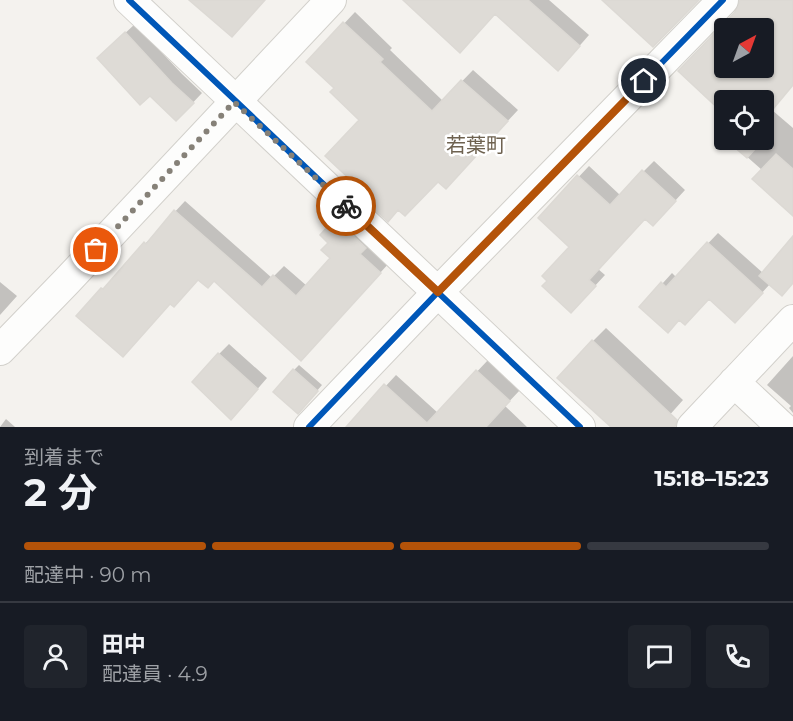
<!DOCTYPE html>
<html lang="ja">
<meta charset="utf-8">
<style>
:root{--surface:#171b24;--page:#20242c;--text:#f1f3f6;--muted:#9ea1a6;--line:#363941;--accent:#b45309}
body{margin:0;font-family:Montserrat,"Noto Sans JP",sans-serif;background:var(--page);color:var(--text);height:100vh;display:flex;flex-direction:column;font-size:22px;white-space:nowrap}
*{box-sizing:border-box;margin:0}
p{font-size:20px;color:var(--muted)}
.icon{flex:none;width:33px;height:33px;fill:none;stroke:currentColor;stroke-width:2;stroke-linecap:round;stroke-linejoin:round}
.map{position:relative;height:427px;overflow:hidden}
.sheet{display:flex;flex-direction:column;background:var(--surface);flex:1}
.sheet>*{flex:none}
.needle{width:39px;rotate:41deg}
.fabs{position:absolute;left:714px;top:18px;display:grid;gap:12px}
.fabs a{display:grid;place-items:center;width:60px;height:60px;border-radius:6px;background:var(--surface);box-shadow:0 2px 4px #0004;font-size:30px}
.pin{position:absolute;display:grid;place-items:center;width:51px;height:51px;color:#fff;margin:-26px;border:3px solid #fff;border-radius:50%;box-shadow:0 2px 6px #0007}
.courier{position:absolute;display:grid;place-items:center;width:60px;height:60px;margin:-30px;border:4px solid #b45309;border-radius:50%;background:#fff;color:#222;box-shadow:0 2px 8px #0007}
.summary em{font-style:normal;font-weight:700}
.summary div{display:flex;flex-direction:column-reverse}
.summary{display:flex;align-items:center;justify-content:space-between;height:102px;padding:0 24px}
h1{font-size:39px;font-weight:700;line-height:45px}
.bar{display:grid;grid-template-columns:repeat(4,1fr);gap:9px 6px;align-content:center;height:72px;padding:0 24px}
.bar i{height:8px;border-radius:4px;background:var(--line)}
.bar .current{background:var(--accent)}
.bar p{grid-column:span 4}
.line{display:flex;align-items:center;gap:15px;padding:0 24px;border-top:2px solid var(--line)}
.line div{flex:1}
.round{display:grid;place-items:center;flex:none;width:63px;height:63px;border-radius:6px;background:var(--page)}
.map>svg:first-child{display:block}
.shadow{fill:#0003;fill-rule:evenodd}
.building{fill:#dedbd6;stroke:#dcd9d4;stroke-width:1.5;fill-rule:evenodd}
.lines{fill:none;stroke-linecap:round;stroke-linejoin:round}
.street-casing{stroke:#d2d0cb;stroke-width:32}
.street{stroke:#fdfdfc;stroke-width:30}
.cycleway-casing{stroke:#fff;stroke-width:10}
.cycleway{stroke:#0057b8;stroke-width:6}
.done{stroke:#868178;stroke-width:6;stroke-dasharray:0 10.8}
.route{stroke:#b45309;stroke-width:8}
.labels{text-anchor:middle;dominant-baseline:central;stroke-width:5;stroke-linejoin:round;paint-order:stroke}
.neighbourhood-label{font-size:20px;fill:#6e6250;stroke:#fff}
</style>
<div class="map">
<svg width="793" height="427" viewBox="0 0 793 427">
<rect width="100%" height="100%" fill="#f4f2ee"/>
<path class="shadow" d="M405,0H549L589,35L568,59L496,12Z
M741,0H793V84L772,110L793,128V214L762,170L728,140H764V100H724V112L680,71L737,12ZM724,28H764V68H724Z
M355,12L392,48L390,50L443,101L473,70L518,110L456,176L438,180L359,186L361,120L336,88L308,62Z
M135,24L182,74L202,93L186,110L108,49Z
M654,161L685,190L663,214L646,218L598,269L605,275L581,301L572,247L540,218L589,166L620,195Z
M185,201L272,278L284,266L307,286L332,258L330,243L336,219L346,210L390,262L311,349L214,279L199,278L171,303L78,316Z
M718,233L763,273L793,239V282L770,284L745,311L709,297L685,323L662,284L672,273L676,277Z
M0,282L17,296L0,315Z
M606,328L683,400L659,427H614L593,341Z
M229,344L267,378L241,408L219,354Z
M793,356V413L789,408L791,406L767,385Z
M488,360L520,390L505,406L527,427H371L358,416L396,375L438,413Z
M299,365L322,385L303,407L294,370Z
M6,419L15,427H0Z"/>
<path class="building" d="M189,0H265L232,37Z
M403,0H528L580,46L558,71L495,14L460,53Z
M602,0H699L653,47Z
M740,0H793V85L764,120V100H724V114L678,71L735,12ZM724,28H764V68H724Z
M343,22L383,59L380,62L432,111L461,80L508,121L446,189L438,182L405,216L398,210L388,222L357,192L355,188L357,186L325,156L359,120L330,92L334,88L306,62Z
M125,32L172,83L194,103L176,121L150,96L140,105L97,58Z
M764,121L773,129L747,158L726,140H764Z
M776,154L793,169V216L752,179Z
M642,170L676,201L653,226L645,219L589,280L596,286L571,313L542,286L547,281L542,276L569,247L538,218L577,175L610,205Z
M174,210L262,287L273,275L296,296L330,258L321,250L328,243L320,235L335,218L366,248L360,254L381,273L301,361L214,281L208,288L198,280L174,307L170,304L123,357L76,316L101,288L103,289L144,242L146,244Z
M793,236V283L782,296L759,276Z
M707,242L763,293L735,323L709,299L685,325L679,320L668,333L639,307L661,282L666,287Z
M592,340L677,420L675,427H611L557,378Z
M218,353L258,389L231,420L192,382Z
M293,369L318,391L298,414L273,392Z
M476,370L510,401L486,427H346L384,384L427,423Z"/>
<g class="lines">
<defs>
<path id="street" d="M129,0L580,427
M0,350L66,282L331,0
M734,382L782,427
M309,427L438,292L723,0
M692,427L793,320"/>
</defs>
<use href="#street" class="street-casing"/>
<use href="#street" class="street"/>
<defs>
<path id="cycleway" d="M129,0L580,427
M309,427L438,292L723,0"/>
</defs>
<use href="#cycleway" class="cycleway-casing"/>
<use href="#cycleway" class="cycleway"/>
</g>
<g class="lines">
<path class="done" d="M96,250L234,102L346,206"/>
<path class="route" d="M346,206L438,292L644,81"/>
</g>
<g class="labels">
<g class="neighbourhood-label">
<text x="476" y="145">若葉町</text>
</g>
</g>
</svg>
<div class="fabs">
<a><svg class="needle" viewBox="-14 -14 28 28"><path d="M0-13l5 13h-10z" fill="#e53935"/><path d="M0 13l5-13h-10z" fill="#9ea1a6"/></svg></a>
<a><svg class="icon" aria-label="locate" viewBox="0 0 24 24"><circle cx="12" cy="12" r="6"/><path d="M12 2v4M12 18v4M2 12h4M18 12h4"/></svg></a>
</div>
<div class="pin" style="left:96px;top:250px;background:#ea580c"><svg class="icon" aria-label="bag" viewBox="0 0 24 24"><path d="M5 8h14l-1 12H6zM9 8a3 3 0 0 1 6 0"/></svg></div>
<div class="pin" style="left:644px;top:81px;background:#1f2937"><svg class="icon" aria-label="home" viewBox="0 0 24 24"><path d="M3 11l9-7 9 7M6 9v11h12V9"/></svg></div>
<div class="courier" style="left:346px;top:206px"><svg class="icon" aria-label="bike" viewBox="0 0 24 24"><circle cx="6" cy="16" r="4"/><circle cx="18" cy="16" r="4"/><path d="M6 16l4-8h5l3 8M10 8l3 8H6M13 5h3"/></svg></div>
</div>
<section class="sheet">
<div class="summary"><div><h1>2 分</h1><p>到着まで</p></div><em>15:18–15:23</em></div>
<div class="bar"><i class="current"></i><i class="current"></i><i class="current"></i><i></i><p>配達中 · 90 m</p></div>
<div class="line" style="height:108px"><a class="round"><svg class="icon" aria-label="person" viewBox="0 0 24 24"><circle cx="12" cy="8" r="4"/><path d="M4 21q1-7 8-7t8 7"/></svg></a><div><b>田中</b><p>配達員 · 4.9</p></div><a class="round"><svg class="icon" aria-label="chat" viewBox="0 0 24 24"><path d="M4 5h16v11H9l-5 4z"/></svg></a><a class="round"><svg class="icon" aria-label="phone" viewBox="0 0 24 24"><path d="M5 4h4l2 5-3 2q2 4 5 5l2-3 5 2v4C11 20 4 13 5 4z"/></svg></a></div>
</section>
